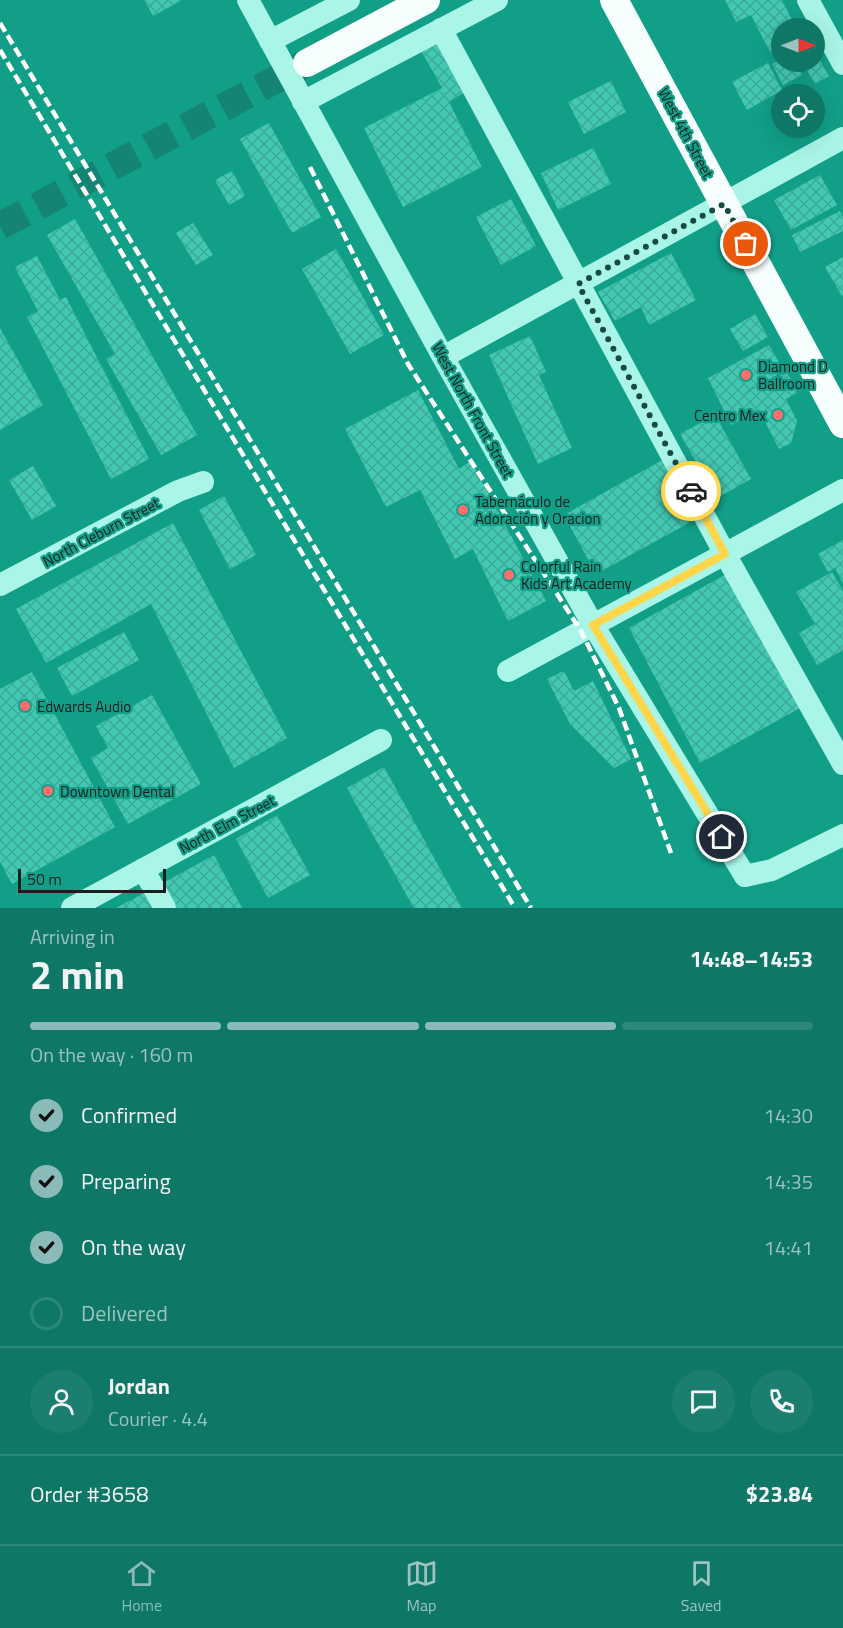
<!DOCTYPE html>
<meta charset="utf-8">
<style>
:root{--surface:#0e7766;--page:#1c7e6f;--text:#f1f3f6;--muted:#9bc4bf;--line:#2e887a;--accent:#8bbbb9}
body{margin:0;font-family:"Titillium Web",sans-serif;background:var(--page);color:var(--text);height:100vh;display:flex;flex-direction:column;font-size:22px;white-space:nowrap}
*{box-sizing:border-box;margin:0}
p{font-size:20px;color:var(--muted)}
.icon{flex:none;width:33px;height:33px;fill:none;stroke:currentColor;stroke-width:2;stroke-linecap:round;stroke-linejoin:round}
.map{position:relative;height:908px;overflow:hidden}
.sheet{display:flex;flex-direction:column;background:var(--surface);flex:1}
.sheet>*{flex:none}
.needle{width:39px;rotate:90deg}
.controls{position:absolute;left:771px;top:18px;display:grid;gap:12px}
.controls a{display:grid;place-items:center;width:54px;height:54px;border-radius:50%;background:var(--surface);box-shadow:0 6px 24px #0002;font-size:30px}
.scale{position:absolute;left:18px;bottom:15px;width:148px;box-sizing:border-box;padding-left:6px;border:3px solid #1d1d1d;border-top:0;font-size:16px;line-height:21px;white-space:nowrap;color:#1d1d1d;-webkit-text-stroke:4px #129f88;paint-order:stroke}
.pin{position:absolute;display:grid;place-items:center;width:51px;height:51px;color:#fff;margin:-26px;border:3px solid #fff;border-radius:50%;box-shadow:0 2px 6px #0007}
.courier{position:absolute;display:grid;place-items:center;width:60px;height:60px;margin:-30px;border:4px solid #ffd54a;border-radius:50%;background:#fff;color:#222;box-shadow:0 2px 8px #0007}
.head em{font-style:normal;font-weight:700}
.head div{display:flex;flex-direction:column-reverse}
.head{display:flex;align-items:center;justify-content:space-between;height:102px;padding:0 30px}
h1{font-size:39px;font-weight:700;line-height:45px}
.bar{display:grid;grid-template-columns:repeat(4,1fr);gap:9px 6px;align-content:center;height:72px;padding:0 30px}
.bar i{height:8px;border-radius:4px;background:var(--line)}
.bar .selected{background:var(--accent)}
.bar p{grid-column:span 4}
.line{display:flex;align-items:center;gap:15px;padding:0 30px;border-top:2px solid var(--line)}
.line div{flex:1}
.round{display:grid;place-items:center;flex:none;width:63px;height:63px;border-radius:32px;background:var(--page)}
ol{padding:0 30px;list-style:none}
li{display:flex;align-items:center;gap:18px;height:66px}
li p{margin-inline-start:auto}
li .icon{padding:6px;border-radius:50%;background:var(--accent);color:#111;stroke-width:4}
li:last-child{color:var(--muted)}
li i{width:33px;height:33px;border:3px solid var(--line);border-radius:50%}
.tab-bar{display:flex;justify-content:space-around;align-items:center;height:84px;border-top:2px solid var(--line);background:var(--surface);font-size:16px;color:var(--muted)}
.tab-bar a{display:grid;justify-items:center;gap:3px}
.tab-bar .selected{color:var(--accent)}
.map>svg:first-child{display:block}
.building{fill:url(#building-cross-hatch)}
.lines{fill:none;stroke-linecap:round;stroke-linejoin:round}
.major-tunnel{stroke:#148573;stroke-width:28;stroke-dasharray:28 14;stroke-linecap:butt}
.minor{stroke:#a9f5e7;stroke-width:22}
.major{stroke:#f7fffe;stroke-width:28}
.rail{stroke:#fff;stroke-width:4.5;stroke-dasharray:10 4.5;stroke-linecap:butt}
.done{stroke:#194a42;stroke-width:6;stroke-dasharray:0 10.8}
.route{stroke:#ffd54a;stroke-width:8}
.poi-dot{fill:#ff6d6f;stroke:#129f88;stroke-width:2}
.labels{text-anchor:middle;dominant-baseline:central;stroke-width:4.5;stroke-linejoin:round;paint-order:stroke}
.street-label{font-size:15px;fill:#1d1d1d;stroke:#129f88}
.poi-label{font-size:15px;fill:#1d1d1d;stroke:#129f88;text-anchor:start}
</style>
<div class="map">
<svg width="843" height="908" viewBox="0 0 843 908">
<defs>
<pattern id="building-cross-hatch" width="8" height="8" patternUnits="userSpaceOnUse" patternTransform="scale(1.5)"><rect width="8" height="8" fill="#44c8b2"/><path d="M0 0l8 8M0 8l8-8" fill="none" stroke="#3bab99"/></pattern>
</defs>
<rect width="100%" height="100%" fill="#129f88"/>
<path class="building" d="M144,0H182L153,16Z
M725,0H782L796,28H782V46L770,52L751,15L736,22Z
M438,39L468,90L449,102L482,167L403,207L364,128L442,88L419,47Z
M814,50L829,76L815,84L802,62H814Z
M782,59V62H795L802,75L783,85L772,64Z
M768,63L782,90L747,110L732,82Z
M611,81L626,112L584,134L568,102Z
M269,123L321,217L292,233L240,139Z
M593,148L611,184L558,210L541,173Z
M232,171L245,196L229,205L215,180Z
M820,175L837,205L791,230L774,200Z
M511,199L536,246L501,265L476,217Z
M840,211L843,217V231L800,252L792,235Z
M75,219L197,435L161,455L106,359L115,354L47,235Z
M193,223L213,255L196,265L176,233Z
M336,249L384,335L350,354L302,269Z
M671,253L696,300L649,325L641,307L615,321L598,292Z
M37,256L60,300L66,297L149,459L111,479L27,317L38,311L15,267Z
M843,257V295L842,296L825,267Z
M755,314L768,337L743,351L730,329Z
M0,328L43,405L0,430Z
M530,336L546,372L539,375L572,448L538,464L489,355Z
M769,345L784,371L739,396L787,372L797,393L786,399L797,421L791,443L779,449L759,410L731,425L708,378Z
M418,390L459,469L471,461L546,601L508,621L473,549L455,559L420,490L386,507L345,429Z
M715,415L751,479L717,498L680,434Z
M666,458L698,518L596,574L564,515Z
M33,466L56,506L32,520L9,480Z
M224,496L256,555L230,569L199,510Z
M173,523L287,738L234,768L151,604L46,663L16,609Z
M843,540V583L835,568L828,572L818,554Z
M730,572L804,706L700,763L629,628Z
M832,572L843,591V650L817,665L799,633L815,624L796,592Z
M124,632L139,660L72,696L57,668Z
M564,671L574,691L593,681L631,759L614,768L570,724L547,679Z
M32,672L115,827L12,884L0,862V689Z
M152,695L201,784L128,824L91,758L108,748L96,726Z
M384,767L444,876L462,908H414L407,896L347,788Z
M277,815L310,875L268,898L236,839Z
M214,855L242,908H176L163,883Z
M148,891L157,908H116Z"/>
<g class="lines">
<path class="major-tunnel" d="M0,226L307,63"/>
<path class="minor" d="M248,0L443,357L593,625L745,876L772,870L843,835
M808,0L843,64
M441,29L725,554L843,764
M270,41L349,0
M303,102L497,0
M443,357L843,138
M0,585L178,491L203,482
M508,671L843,490
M143,869L165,908
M72,908L381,740"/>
<path class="major" d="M614,0L843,424
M307,63L426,0"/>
<path class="rail" d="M0,23L531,908
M0,50L515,908
M310,167L408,364L581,631L619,708L671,853"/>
</g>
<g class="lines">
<path class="done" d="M691,491L578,284L724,204L746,244"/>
<path class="route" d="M691,491L725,554L593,625L722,837"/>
</g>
<g class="poi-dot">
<circle cx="746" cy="375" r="6"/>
<circle cx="778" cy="415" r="6"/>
<circle cx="463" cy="510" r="6"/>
<circle cx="509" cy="575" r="6"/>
<circle cx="25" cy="706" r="6"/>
<circle cx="48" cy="791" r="6"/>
</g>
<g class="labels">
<g class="street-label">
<text transform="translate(686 133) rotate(62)">West 4th Street</text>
<text transform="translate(473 410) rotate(61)">West North Front Street</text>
<text transform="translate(101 532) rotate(-28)">North Cleburn Street</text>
<text transform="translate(227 824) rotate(-28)">North Elm Street</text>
</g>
<g class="poi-label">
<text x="758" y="366">Diamond D<tspan x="758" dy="17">Ballroom</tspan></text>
<text x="766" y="415" text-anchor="end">Centro Mex</text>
<text x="475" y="501">Tabernáculo de<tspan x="475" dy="17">Adoración y Oracion</tspan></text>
<text x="521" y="566">Colorful Rain<tspan x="521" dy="17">Kids Art Academy</tspan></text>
<text x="37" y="706">Edwards Audio</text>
<text x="60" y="791">Downtown Dental</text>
</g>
</g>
</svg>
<div class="controls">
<a><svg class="needle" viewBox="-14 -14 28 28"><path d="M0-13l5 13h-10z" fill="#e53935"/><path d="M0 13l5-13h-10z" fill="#9bc4bf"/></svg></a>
<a><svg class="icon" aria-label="locate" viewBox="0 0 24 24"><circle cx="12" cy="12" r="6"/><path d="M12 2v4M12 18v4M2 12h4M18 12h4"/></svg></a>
</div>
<div class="scale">50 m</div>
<div class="pin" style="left:746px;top:244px;background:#ea580c"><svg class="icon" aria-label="bag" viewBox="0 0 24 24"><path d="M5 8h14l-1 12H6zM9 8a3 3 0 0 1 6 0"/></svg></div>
<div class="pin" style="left:722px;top:837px;background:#1f2937"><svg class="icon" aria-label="home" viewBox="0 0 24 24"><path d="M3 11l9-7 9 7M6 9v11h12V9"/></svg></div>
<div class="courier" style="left:691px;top:491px"><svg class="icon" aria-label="car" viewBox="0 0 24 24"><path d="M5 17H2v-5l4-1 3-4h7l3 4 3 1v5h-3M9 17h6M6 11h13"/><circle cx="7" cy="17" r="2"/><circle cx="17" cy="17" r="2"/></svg></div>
</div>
<section class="sheet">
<div class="head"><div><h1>2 min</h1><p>Arriving in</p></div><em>14:48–14:53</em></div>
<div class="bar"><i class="selected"></i><i class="selected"></i><i class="selected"></i><i></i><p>On the way · 160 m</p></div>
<ol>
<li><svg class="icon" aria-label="check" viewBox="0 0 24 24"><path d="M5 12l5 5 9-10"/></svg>Confirmed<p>14:30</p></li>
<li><svg class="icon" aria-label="check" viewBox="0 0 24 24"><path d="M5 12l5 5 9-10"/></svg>Preparing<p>14:35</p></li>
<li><svg class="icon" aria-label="check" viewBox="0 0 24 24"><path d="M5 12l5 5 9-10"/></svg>On the way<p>14:41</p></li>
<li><i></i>Delivered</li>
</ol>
<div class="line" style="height:108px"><a class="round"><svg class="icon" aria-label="person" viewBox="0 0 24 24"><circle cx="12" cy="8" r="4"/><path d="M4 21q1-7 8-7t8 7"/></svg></a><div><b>Jordan</b><p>Courier · 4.4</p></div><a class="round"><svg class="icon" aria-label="chat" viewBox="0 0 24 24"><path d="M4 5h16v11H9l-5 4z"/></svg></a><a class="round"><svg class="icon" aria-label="phone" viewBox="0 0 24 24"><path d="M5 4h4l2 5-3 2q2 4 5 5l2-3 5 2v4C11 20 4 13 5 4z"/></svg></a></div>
<div class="line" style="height:78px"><div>Order #3658</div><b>$23.84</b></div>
</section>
<nav class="tab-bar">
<a class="selected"><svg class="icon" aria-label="home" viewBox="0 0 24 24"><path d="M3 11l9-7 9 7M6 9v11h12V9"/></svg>Home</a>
<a><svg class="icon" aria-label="map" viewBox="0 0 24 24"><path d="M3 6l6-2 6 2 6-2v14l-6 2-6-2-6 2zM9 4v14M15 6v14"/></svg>Map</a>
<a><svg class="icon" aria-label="saved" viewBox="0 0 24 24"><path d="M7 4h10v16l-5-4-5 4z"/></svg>Saved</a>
</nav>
